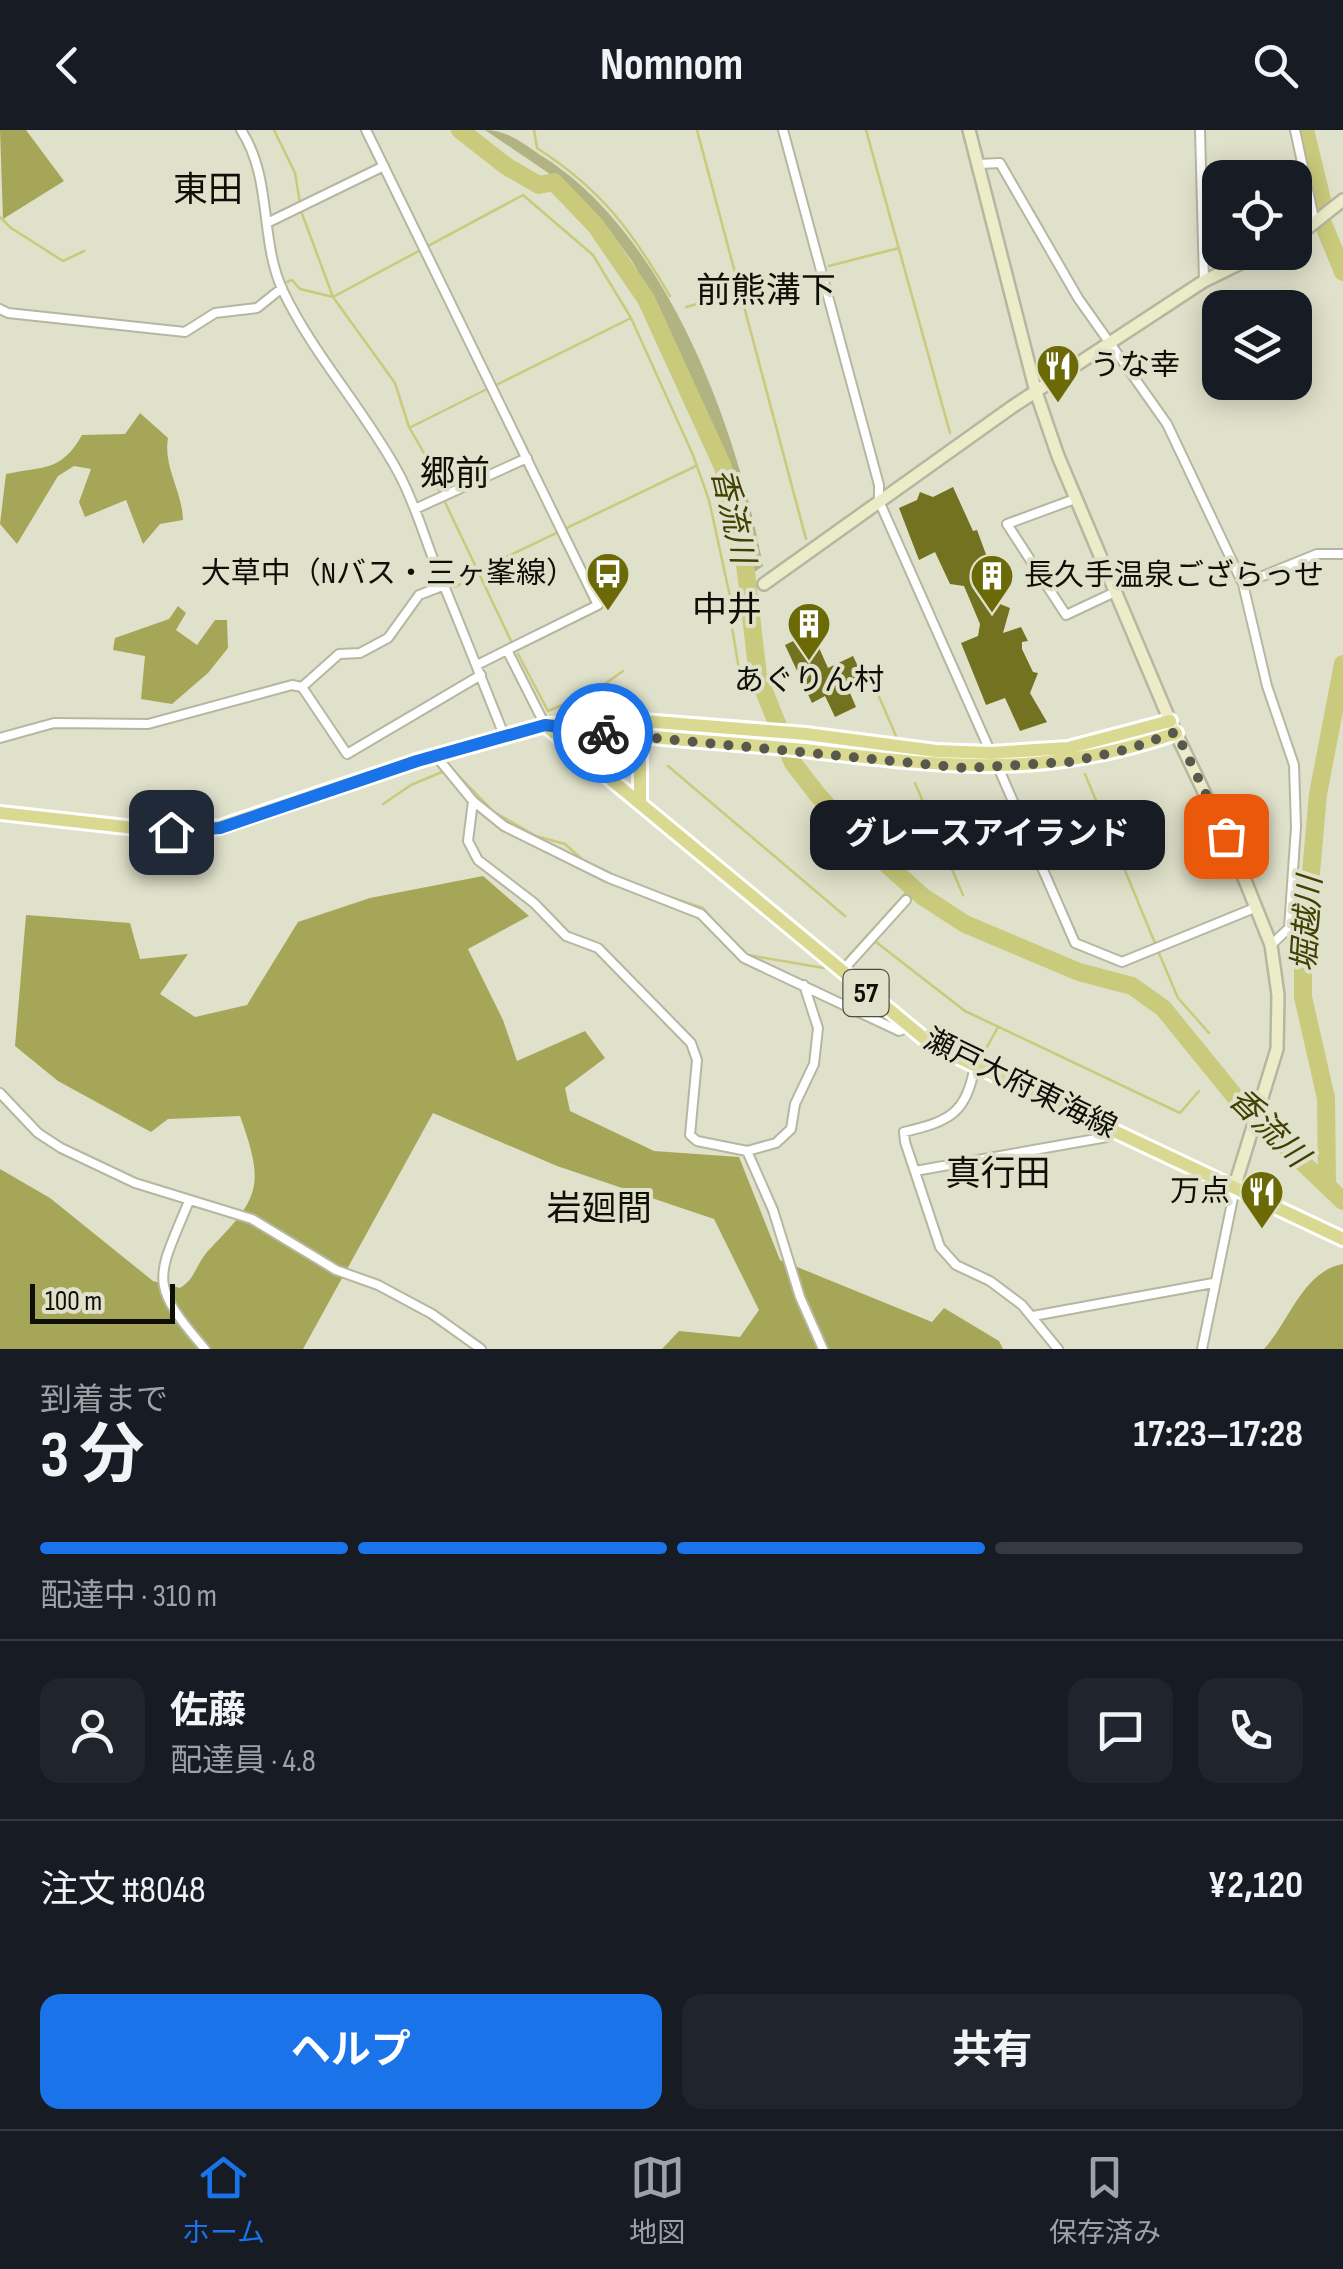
<!DOCTYPE html>
<html lang="ja">
<meta charset="utf-8">
<style>
:root{--surface:#171b24;--page:#20242c;--text:#f1f3f6;--muted:#9ea1a6;--line:#363941;--accent:#1a73e8}
body{margin:0;font-family:"Sofia Sans Condensed","Noto Sans JP",sans-serif;background:var(--page);color:var(--text);height:100vh;display:flex;flex-direction:column;font-size:38px;white-space:nowrap}
*{box-sizing:border-box;margin:0}
p{font-size:32px;color:var(--muted)}
.icon{flex:none;width:55px;height:55px;fill:none;stroke:currentColor;stroke-width:2;stroke-linecap:round;stroke-linejoin:round}
.map{position:relative;height:1219px;overflow:hidden}
.drawer{display:flex;flex-direction:column;background:var(--surface);flex:1}
.drawer>*{flex:none}
.fabs{position:absolute;left:1202px;top:30px;display:grid;gap:20px}
.fabs a{display:grid;place-items:center;width:110px;height:110px;border-radius:20px;background:var(--surface);box-shadow:0 5px 25px #0003;font-size:50px}
.scale{position:absolute;left:30px;bottom:25px;width:145px;box-sizing:border-box;padding-left:10px;border:5px solid #0f0f08;border-top:0;font-size:28px;line-height:35px;white-space:nowrap;color:#0f0f08;-webkit-text-stroke:8px #e0e1ca;paint-order:stroke}
.pin{position:absolute;display:grid;place-items:center;width:85px;height:85px;color:#fff;margin:-42px;border-radius:20px;box-shadow:0 5px 15px #0006}
.courier{position:absolute;display:grid;place-items:center;width:100px;height:100px;margin:-50px;border:8px solid #1a73e8;border-radius:50%;background:#fff;color:#222;box-shadow:0 2px 12px #0007}
.bubble{position:absolute;height:70px;border-radius:20px;background:var(--surface);box-shadow:0 5px 25px #0003;font-size:32px;font-weight:700;line-height:70px;text-align:center}
.head em{font-style:normal;font-weight:700}
.head div{display:flex;flex-direction:column-reverse}
.head{display:flex;align-items:center;justify-content:space-between;height:170px;padding:0 40px}
h1{font-size:65px;font-weight:700;line-height:75px}
.bar{display:grid;grid-template-columns:repeat(4,1fr);gap:15px 10px;align-content:center;height:120px;padding:0 40px}
.bar i{height:12px;border-radius:8px;background:var(--line)}
.bar .active{background:var(--accent)}
.bar p{grid-column:span 4}
.line{display:flex;align-items:center;gap:25px;padding:0 40px;border-top:2px solid var(--line)}
.line div{flex:1}
.round{display:grid;place-items:center;flex:none;width:105px;height:105px;border-radius:20px;background:var(--page)}
.button{display:flex;gap:20px;margin-top:auto;padding:20px 40px}
.button a{flex:1;height:115px;border-radius:20px;background:var(--accent);color:#fff;font-size:40px;font-weight:700;line-height:115px;text-align:center}
.button a+a{background:var(--page);color:var(--text)}
header{display:flex;justify-content:space-between;align-items:center;height:130px;padding:0 40px;background:var(--surface);font-size:45px;font-weight:700}
.tab-bar{display:flex;justify-content:space-around;align-items:center;height:140px;border-top:2px solid var(--line);background:var(--surface);font-size:28px;color:var(--muted)}
.tab-bar a{display:grid;justify-items:center;gap:5px}
.tab-bar .active{color:var(--accent)}
.map>svg:first-child{display:block}
.green{fill:#b1b382}
.forest{fill:#a6a658}
.lines{fill:none;stroke-linecap:round;stroke-linejoin:round}
.stream{stroke:#c9ca7b;stroke-width:2.5}
.river{stroke:#c9ca7b;stroke-width:18}
.building{fill:#727221}
.street-casing{stroke:#b6b7a1;stroke-width:12}
.secondary-casing{stroke:#b6b7a1;stroke-width:16}
.primary-casing{stroke:#fff;stroke-width:18}
.street{stroke:#fff;stroke-width:8}
.secondary{stroke:#ececc8;stroke-width:11}
.primary{stroke:#d9d992;stroke-width:12}
.done{stroke:#58584c;stroke-width:10;stroke-dasharray:0 18}
.route{stroke:#1a73e8;stroke-width:12}
.labels{text-anchor:middle;dominant-baseline:central;stroke-width:8;stroke-linejoin:round;paint-order:stroke}
.shield{fill:#e0e1ca;stroke:#4e4e42;stroke-width:2.5}
.shield-label{font-size:28px;font-weight:bold;fill:#0f0f08}
.poi-label{font-size:30px;fill:#0f0f08;stroke:#e0e1ca;text-anchor:start}
.street-label{font-size:30px;fill:#0f0f08;stroke:#e0e1ca}
.water-label{font-size:32px;font-style:italic;fill:#424101;stroke:#e0e1ca}
.quarter-label{font-size:35px;fill:#0f0f08;stroke:#e0e1ca}
</style>
<header><svg class="icon" aria-label="back" viewBox="0 0 24 24"><path d="M15 5l-7 7 7 7"/></svg>Nomnom<svg class="icon" aria-label="search" viewBox="0 0 24 24"><circle cx="10" cy="10" r="6"/><path d="M15 15l6 6"/></svg></header>
<div class="map">
<svg width="1343" height="1219" viewBox="0 0 1343 1219">
<rect width="100%" height="100%" fill="#e0e1ca"/>
<path class="green" d="M485,0C509,0 525,15 545,28C668,107 737,298 763,436L753,443L738,365L725,327L664,188L632,131L608,98L569,57Z"/>
<path class="forest" d="M0,0H26L64,51L3,89Z
M140,283L168,308C163,337 182,360 183,390L160,394L143,414L126,370L85,387L79,372L91,339L74,336L58,346L17,414L0,394L6,344C44,336 61,342 82,305L125,304Z
M178,476L186,483L176,500L197,515L215,490H227L228,518L208,543L172,574L141,569L145,526L113,520L115,508L169,489Z
M483,746L529,786L468,819L503,890L517,931L585,901L605,928L565,958L570,981L654,1021L739,1027L780,1130L932,1192L944,1178L999,1211L1003,1219H662L679,1201L740,1207L759,1180L714,1089L557,1036L433,983L303,1219H0V1039L50,1068L153,1151L180,1158C195,1149 196,1135 207,1122C259,1068 266,1058 240,986L168,989L151,1002L58,951L15,916L26,785L130,793L140,829L188,824L160,864L195,887L247,875L298,792L370,768Z
M1343,1134V1219H1264C1289,1192 1303,1141 1343,1134Z"/>
<g class="lines">
<path class="stream" d="M274,0L295,43L300,73
M534,0L537,18C602,60 631,100 670,166
M697,0L806,409
M866,0L950,303
M301,81L333,167L395,253L409,297L428,330L440,363
M0,87L11,98L63,131L84,121
M829,136L899,118
M287,152L292,150L300,159L333,167L523,65L593,125L631,188L693,325L709,370L731,471
M686,177L813,143
M496,255L631,188
M411,297L489,258
M444,370L511,511
M454,457L472,449L473,443L696,336
M731,491L742,558
M518,524L548,581L595,561L623,541
M877,562L896,606
M668,636L845,786
M454,641L494,682L536,706L565,714L585,732L620,748
M1085,644L1155,813
M915,653L963,765
M383,674L411,655L442,642
M660,764L703,778L717,795
M876,812L965,881L1180,983L1199,961
M1158,821L1178,868L1209,903
M747,825L824,838
M843,832L911,757
M982,926L998,897"/>
<path class="river" d="M460,0L506,36L539,55L554,52L596,96L646,169L723,337L745,434L758,546L793,633L817,664L852,703L922,766L965,794L1079,842L1132,856L1163,878L1241,974L1343,1071
M1305,0L1323,74L1322,91L1343,142
M1327,1054L1326,968L1303,867V833L1318,664L1343,534"/>
</g>
<path class="building" d="M953,357L973,401L977,400L998,457L992,461L995,472L1010,478L1003,503L1021,497L1028,511L1022,512V519L1033,542L1038,543L1030,563L1047,592L1020,601L1005,568L986,575L961,513L978,506L980,494L964,456L950,454L935,422L919,430L899,378L917,370L920,362L933,367Z
M812,502L828,538L853,526L864,549L847,556L856,577L835,587L825,566L812,573L785,515Z"/>
<g class="lines">
<defs>
<path id="street" d="M241,0C273,49 259,110 283,161C314,226 364,279 398,342C414,371 423,403 435,434C459,491 481,548 504,605
M366,0L598,475L507,520
M783,0L879,355V371L991,623
M1200,0L1204,151
M1295,0L1315,93
M979,34L1000,33L1078,168L1167,294L1243,454L1267,556L1294,635L1296,697L1289,798L1271,815
M267,93L384,36
M0,179L8,183L185,202L215,183L257,178L282,158
M1075,369L1007,394L1066,485L1115,462
M415,379L527,328
M1243,454L1317,424H1343
M477,535L507,520L545,595
M302,557L347,624L481,545
M0,608L54,593L148,594L292,555L302,557L339,524L360,523L388,508L419,465L445,455
M436,626L473,671L504,696L609,748L701,784L744,828L899,901L907,898
M998,637L1075,813L1122,832L1257,777
M473,671L468,711L478,730L534,773L566,806L598,818L691,913L697,930L690,1005L697,1011L747,1021L776,1013L791,999L795,974L814,934L818,898L804,855
M842,841L906,770
M975,935C966,985 949,991 904,1002L905,1012L940,1117L956,1135L990,1151L1022,1175L1058,1219
M0,963L38,1003L61,1018L135,1053L252,1089L336,1140L378,1155L432,1184L481,1219
M747,1021L773,1080L800,1167L823,1219
M915,1041L1107,1007L1115,1002
M189,1071C157,1149 147,1152 205,1219
M1033,1186L1213,1153
M1202,1219L1235,1058"/>
<path id="secondary" d="M969,0L1036,262L1058,326L1170,591L1238,733L1271,815L1278,865L1277,919L1235,1055
M1295,108L1343,70
M764,454L1012,277L1204,151L1263,122"/>
<path id="primary" d="M545,595L932,915L1343,1109
M582,600C656,609 730,612 804,620C942,636 1041,650 1176,603
M640,607V672
M0,683L171,702L220,697L417,631L545,595L643,591L806,604L936,621L991,623L1068,618L1170,591"/>
</defs>
<use href="#street" class="street-casing"/>
<use href="#secondary" class="secondary-casing"/>
<use href="#primary" class="primary-casing"/>
<use href="#street" class="street"/>
<use href="#secondary" class="secondary"/>
<use href="#primary" class="primary"/>
</g>
<g class="lines">
<path class="done" d="M603,603L965,638L1070,632L1129,619L1176,602L1226,706"/>
<path class="route" d="M171,702L220,698L417,631L545,595L603,603"/>
</g>
<defs>
<symbol id="restaurant-pin" viewBox="-11 -11 22 30"><path d="M0 17L-7.5 6A9.5 9.5 0 1 1 7.5 6Z" fill="#6b6a07" stroke="#e0e1ca"/><path d="M-5-6h1v4h1v-4h1v4h1v-4h1v5L-1.5 .5V6h-2V.5L-5-1ZM5-6V6H3V1.5H1.5Q1.5-4 5-6Z" fill="#fff"/></symbol>
<symbol id="bus-pin" viewBox="-11 -11 22 30"><path d="M0 17L-7.5 6A9.5 9.5 0 1 1 7.5 6Z" fill="#6b6a07" stroke="#e0e1ca"/><path d="M-5-6H5V4H4V6H2V4H-2V6H-4V4H-5ZM-3.5-4V0h7V-4ZM-3.5 1.2v1.5H-2V1.2ZM2 1.2v1.5H3.5V1.2Z" fill="#fff"/></symbol>
<symbol id="building-pin" viewBox="-11 -11 22 30"><path d="M0 17L-7.5 6A9.5 9.5 0 1 1 7.5 6Z" fill="#6b6a07" stroke="#e0e1ca"/><path d="M-4-6H4V6H1V3H-1V6H-4ZM-2.5-4.3h1.7v1.8h-1.7ZM.8-4.3h1.7v1.8H.8ZM-2.5-1h1.7V.8h-1.7ZM.8-1h1.7V.8H.8Z" fill="#fff"/></symbol>
</defs>
<g fill-rule="evenodd">
<use href="#restaurant-pin" x="1033" y="211" width="50" height="68"/>
<use href="#bus-pin" x="583" y="419" width="50" height="68"/>
<use href="#building-pin" x="967" y="421" width="50" height="68"/>
<use href="#building-pin" x="784" y="469" width="50" height="68"/>
<use href="#restaurant-pin" x="1237" y="1037" width="50" height="68"/>
</g>
<g class="labels">
<rect class="shield" x="843.5" y="840" width="45" height="46" rx="8"/>
<g class="shield-label">
<text x="866" y="863">57</text>
</g>
<g class="poi-label">
<text x="1090" y="236">うな幸</text>
<text x="576" y="444" text-anchor="end">大草中（Nバス・三ヶ峯線）</text>
<text x="1024" y="446">長久手温泉ござらっせ</text>
<text x="809" y="551" text-anchor="middle">あぐりん村</text>
<text x="1230" y="1062" text-anchor="end">万点</text>
</g>
<g class="street-label">
<text transform="translate(1020 954) rotate(26)">瀬戸大府東海線</text>
</g>
<g class="water-label">
<text transform="translate(732 386) rotate(77)">香流川</text>
<text transform="translate(1308 794) rotate(-86)">堀越川</text>
<text transform="translate(1268 998) rotate(45)">香流川</text>
</g>
<g class="quarter-label">
<text x="208" y="60">東田</text>
<text x="766" y="161">前熊溝下</text>
<text x="455" y="344">郷前</text>
<text x="727" y="480">中井</text>
<text x="998" y="1044">真行田</text>
<text x="599" y="1079">岩廻間</text>
</g>
</g>
</svg>
<div class="fabs">
<a><svg class="icon" aria-label="locate" viewBox="0 0 24 24"><circle cx="12" cy="12" r="6"/><path d="M12 2v4M12 18v4M2 12h4M18 12h4"/></svg></a>
<a><svg class="icon" aria-label="layers" viewBox="0 0 24 24"><path d="M12 4l9 5-9 5-9-5zM3 14l9 5 9-5"/></svg></a>
</div>
<div class="scale">100 m</div>
<div class="pin" style="left:1226px;top:706px;background:#ea580c"><svg class="icon" aria-label="bag" viewBox="0 0 24 24"><path d="M5 8h14l-1 12H6zM9 8a3 3 0 0 1 6 0"/></svg></div>
<div class="pin" style="left:171px;top:702px;background:#1f2937"><svg class="icon" aria-label="home" viewBox="0 0 24 24"><path d="M3 11l9-7 9 7M6 9v11h12V9"/></svg></div>
<div class="courier" style="left:603px;top:603px"><svg class="icon" aria-label="bike" viewBox="0 0 24 24"><circle cx="6" cy="16" r="4"/><circle cx="18" cy="16" r="4"/><path d="M6 16l4-8h5l3 8M10 8l3 8H6M13 5h3"/></svg></div>
<div class="bubble" style="left:810px;top:670px;width:355px">グレースアイランド</div>
</div>
<section class="drawer">
<div class="head"><div><h1>3 分</h1><p>到着まで</p></div><em>17:23–17:28</em></div>
<div class="bar"><i class="active"></i><i class="active"></i><i class="active"></i><i></i><p>配達中 · 310 m</p></div>
<div class="line" style="height:180px"><a class="round"><svg class="icon" aria-label="person" viewBox="0 0 24 24"><circle cx="12" cy="8" r="4"/><path d="M4 21q1-7 8-7t8 7"/></svg></a><div><b>佐藤</b><p>配達員 · 4.8</p></div><a class="round"><svg class="icon" aria-label="chat" viewBox="0 0 24 24"><path d="M4 5h16v11H9l-5 4z"/></svg></a><a class="round"><svg class="icon" aria-label="phone" viewBox="0 0 24 24"><path d="M5 4h4l2 5-3 2q2 4 5 5l2-3 5 2v4C11 20 4 13 5 4z"/></svg></a></div>
<div class="line" style="height:130px"><div>注文 #8048</div><b>¥2,120</b></div>
<div class="button"><a>ヘルプ</a><a>共有</a></div>
</section>
<nav class="tab-bar">
<a class="active"><svg class="icon" aria-label="home" viewBox="0 0 24 24"><path d="M3 11l9-7 9 7M6 9v11h12V9"/></svg>ホーム</a>
<a><svg class="icon" aria-label="map" viewBox="0 0 24 24"><path d="M3 6l6-2 6 2 6-2v14l-6 2-6-2-6 2zM9 4v14M15 6v14"/></svg>地図</a>
<a><svg class="icon" aria-label="saved" viewBox="0 0 24 24"><path d="M7 4h10v16l-5-4-5 4z"/></svg>保存済み</a>
</nav>
